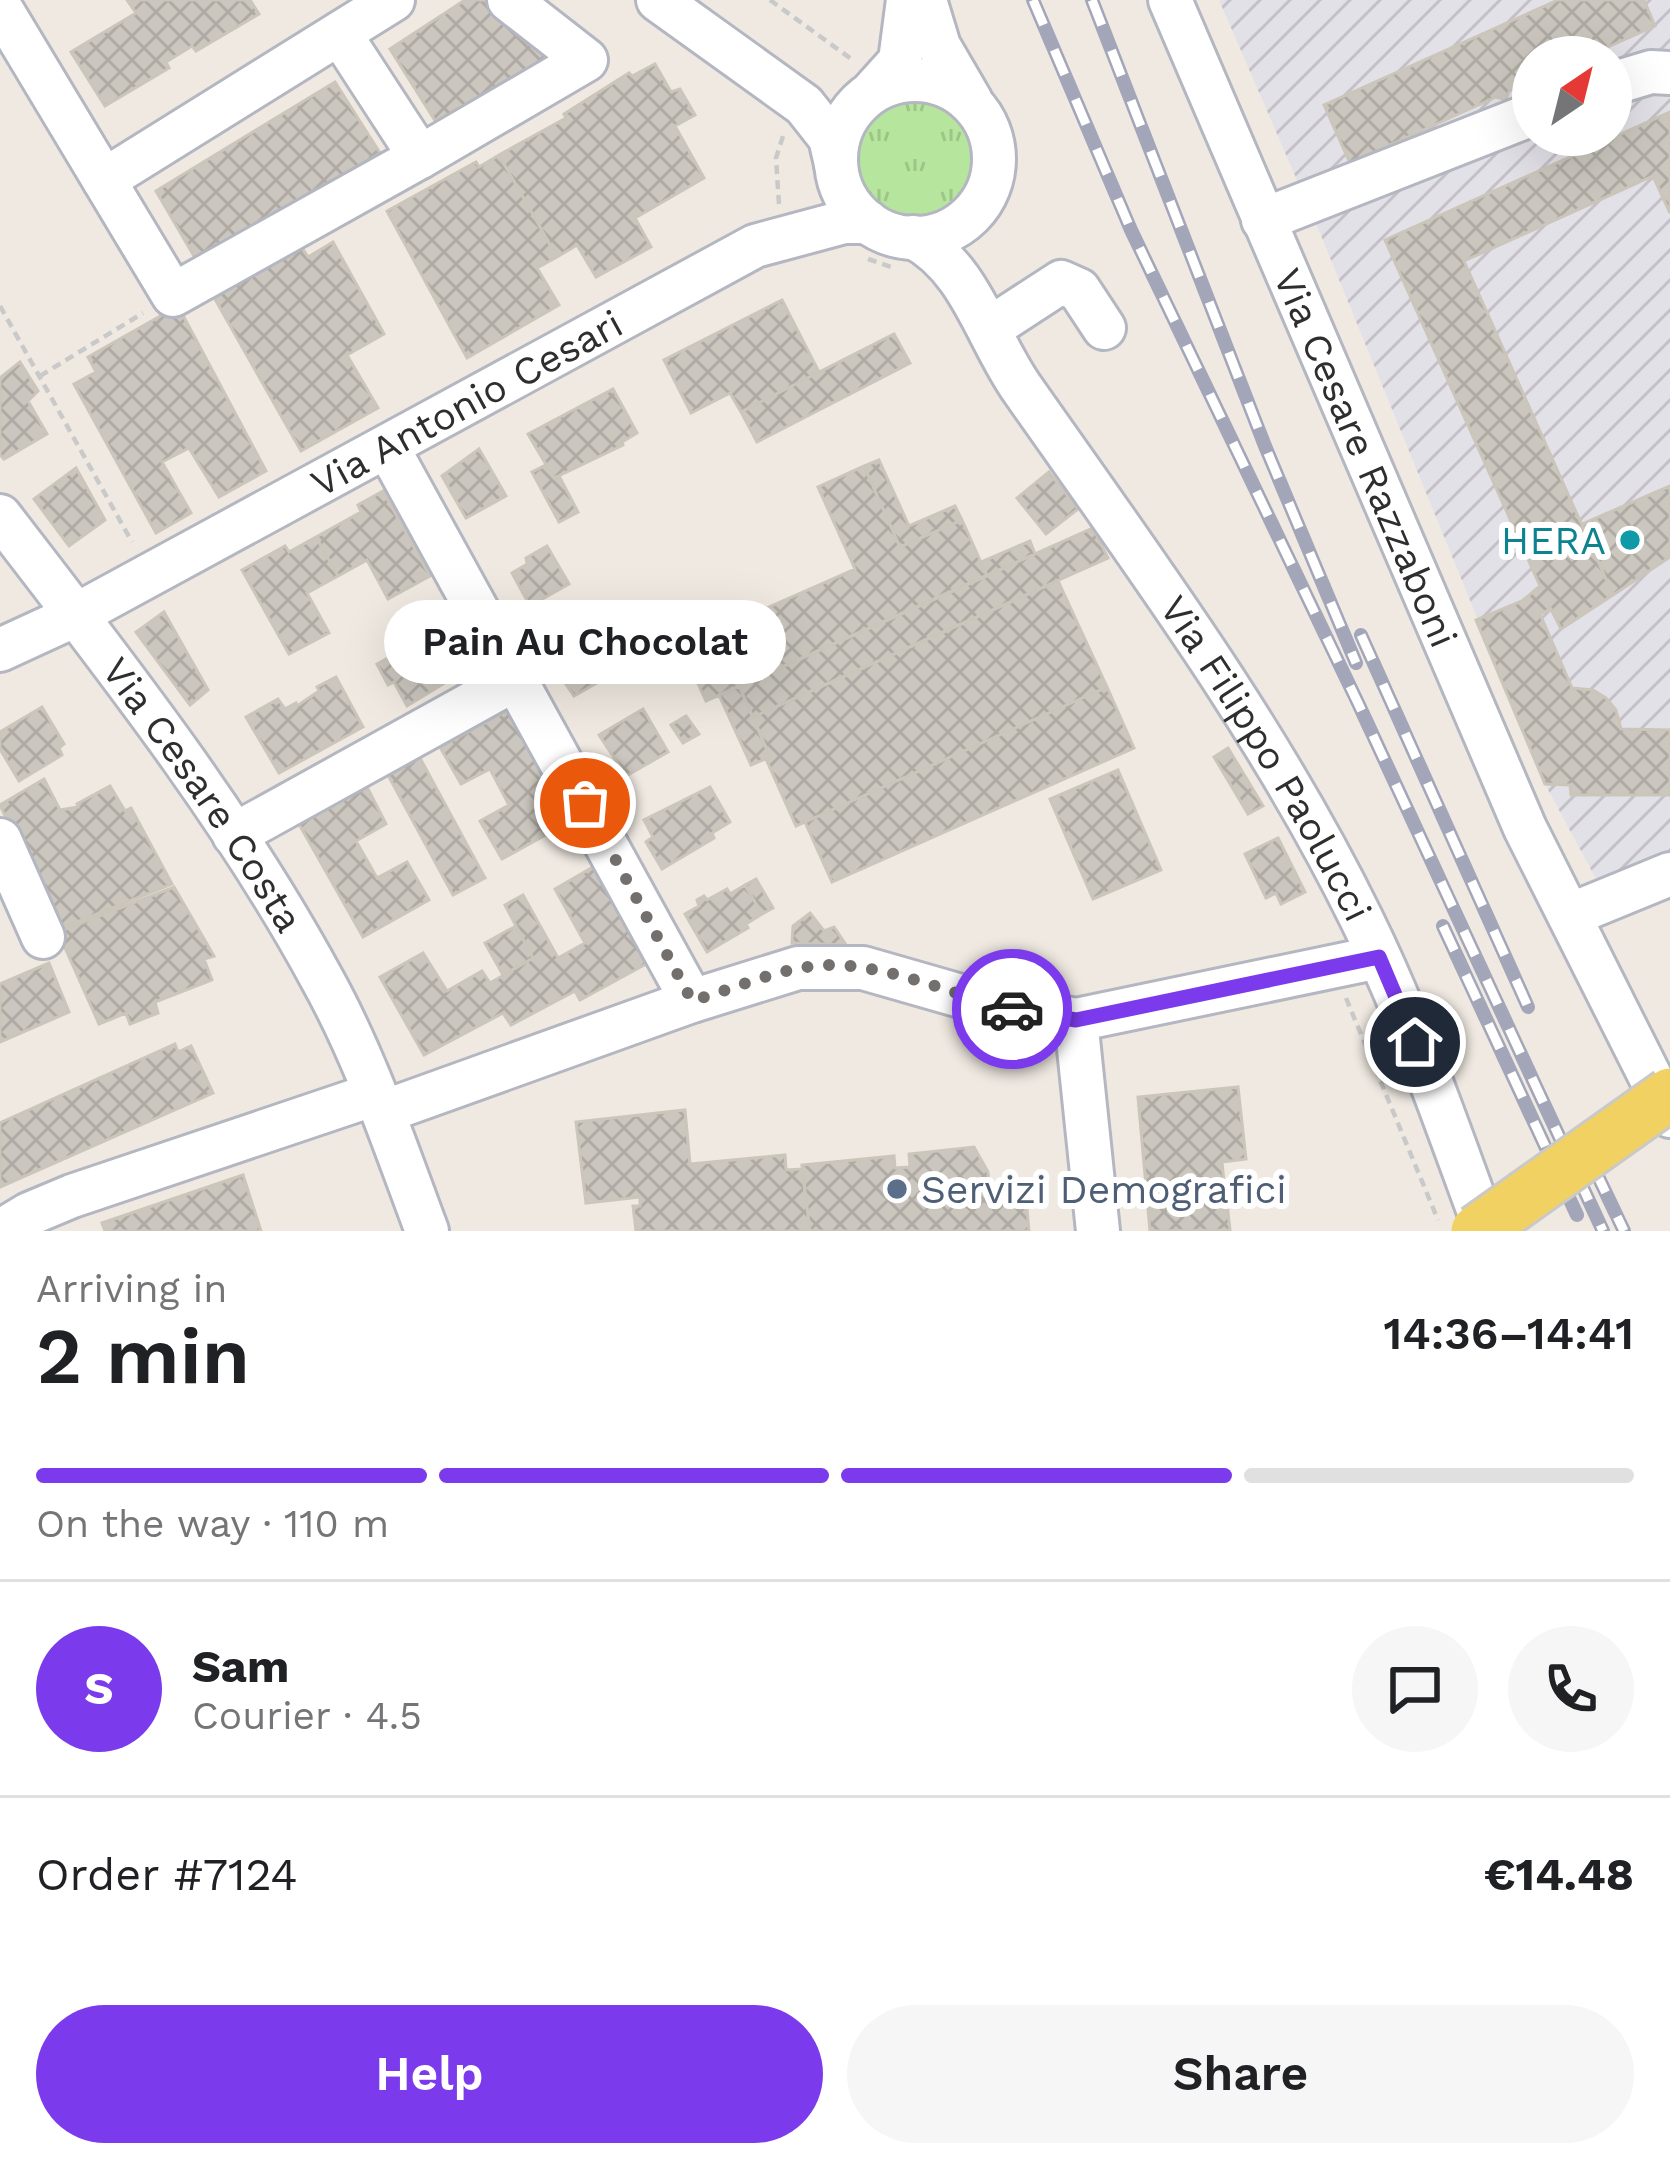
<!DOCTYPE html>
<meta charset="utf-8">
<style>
:root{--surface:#fff;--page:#f6f6f6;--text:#202124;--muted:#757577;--line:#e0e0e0;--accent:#7c3aed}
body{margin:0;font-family:"Work Sans",sans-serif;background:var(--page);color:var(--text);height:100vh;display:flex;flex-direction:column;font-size:45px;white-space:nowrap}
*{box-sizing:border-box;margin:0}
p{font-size:39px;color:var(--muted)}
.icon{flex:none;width:66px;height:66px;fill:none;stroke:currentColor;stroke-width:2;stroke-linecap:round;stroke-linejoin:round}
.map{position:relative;height:1231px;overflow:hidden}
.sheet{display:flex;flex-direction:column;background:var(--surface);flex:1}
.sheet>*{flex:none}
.needle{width:78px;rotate:35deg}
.fabs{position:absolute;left:1512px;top:36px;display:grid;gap:24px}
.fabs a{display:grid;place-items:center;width:120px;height:120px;border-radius:50%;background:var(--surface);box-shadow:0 12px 48px #0002;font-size:60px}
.pin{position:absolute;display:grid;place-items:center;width:102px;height:102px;color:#fff;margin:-51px;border:6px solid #fff;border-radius:50%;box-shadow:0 3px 12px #0007}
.courier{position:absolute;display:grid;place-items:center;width:120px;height:120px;margin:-60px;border:9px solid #7c3aed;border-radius:50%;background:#fff;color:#222;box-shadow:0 3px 15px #0007}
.bubble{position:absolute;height:84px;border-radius:42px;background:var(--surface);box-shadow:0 12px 48px #0002;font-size:39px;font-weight:600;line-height:84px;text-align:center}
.headline em{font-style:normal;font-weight:600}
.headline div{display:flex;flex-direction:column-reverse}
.headline{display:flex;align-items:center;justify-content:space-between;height:204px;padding:0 36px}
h1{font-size:78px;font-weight:600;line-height:90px}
.bar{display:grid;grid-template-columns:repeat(4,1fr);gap:18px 12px;align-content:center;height:144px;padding:0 36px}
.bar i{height:15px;border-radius:9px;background:var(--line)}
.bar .current{background:var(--accent)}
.bar p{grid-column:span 4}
.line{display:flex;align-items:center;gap:30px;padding:0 36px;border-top:3px solid var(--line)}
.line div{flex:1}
.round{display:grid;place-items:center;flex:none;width:126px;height:126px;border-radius:63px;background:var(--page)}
.primary-button{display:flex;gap:24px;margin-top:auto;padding:24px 36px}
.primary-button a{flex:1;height:138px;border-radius:72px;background:var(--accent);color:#fff;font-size:48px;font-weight:600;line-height:138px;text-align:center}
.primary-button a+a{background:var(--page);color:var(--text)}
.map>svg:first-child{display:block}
.industrial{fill:url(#industrial-furrows);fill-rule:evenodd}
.grass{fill:url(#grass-tufts)}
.building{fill:url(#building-cross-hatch);stroke:#cbc5ba;stroke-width:3}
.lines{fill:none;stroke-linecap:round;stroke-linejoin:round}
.minor-casing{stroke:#b4b7c1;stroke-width:48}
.path{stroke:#c9c9c9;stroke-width:4.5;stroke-dasharray:9 6;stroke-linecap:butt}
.minor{stroke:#fff;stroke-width:42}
.rail-casing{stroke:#a3a6b8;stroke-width:14}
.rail{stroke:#fff;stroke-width:9;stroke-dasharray:27;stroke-linecap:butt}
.major-bridge-casing{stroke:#c9c9c9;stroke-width:57;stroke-linecap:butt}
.major-bridge{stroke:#f2d163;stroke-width:51}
.done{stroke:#726f6d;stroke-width:12;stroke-dasharray:0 21.6}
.route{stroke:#7c3aed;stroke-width:15}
.culture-dot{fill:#0f9aa8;stroke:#fff;stroke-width:4.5}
.service-dot{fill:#5c6f8a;stroke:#fff;stroke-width:4.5}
.labels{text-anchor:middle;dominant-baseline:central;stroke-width:12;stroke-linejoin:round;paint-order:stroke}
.street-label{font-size:39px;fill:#2e2e2e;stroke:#fff}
.culture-label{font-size:39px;fill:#0d838f;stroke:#fff;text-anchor:end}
.service-label{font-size:39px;fill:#4e5e75;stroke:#fff;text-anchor:start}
</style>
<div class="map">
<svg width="1670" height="1231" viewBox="0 0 1670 1231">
<defs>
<pattern id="industrial-furrows" width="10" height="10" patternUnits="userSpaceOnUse" patternTransform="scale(3)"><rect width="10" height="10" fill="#e3e1e8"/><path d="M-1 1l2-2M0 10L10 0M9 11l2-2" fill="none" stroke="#c3c1c7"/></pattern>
<pattern id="grass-tufts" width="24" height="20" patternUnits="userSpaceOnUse" patternTransform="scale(3)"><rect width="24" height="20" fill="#b6e59e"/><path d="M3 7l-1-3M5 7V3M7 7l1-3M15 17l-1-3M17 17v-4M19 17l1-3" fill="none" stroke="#9dc588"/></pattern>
<pattern id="building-cross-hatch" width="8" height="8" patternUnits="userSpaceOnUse" patternTransform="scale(3)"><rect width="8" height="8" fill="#cbc7bf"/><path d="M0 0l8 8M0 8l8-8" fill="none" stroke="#afaba4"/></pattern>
</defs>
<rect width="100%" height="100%" fill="#efe9e1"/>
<path class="industrial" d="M1219,0H1670V894L1616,916L1545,784L1320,233ZM1533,57H1611V135H1533Z"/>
<path class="grass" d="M850 159a65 65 0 1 1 130 0a65 65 0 1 1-130 0Z"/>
<path class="building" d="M127,0H250L259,14L196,51L192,46L166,62L169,68L105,106L71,52L136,13Z
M465,0H489L556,52L439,127L390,49Z
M1558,0H1644L1655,26L1585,57H1533V81L1509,91L1506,100L1496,97L1350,163L1324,105Z
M655,64L671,92L680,89L695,115L675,126L704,178L635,218L651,247L596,277L577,245L557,257L499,155L566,118L564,114L629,73L632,76Z
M335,82L380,153L198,263L156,191Z
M1670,112V213L1653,176L1464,261L1613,595L1561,629L1551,609L1540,614L1572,688L1593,690L1606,698L1616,710L1621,729L1670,730V795H1571L1570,785L1545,784L1476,620L1522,601L1540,586L1385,240Z
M499,155L557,257L537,268L559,305L467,358L387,211L476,162L479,167Z
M297,240L308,257L333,242L384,334L347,355L378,408L301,451L211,292Z
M782,300L819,372L741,412L730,393L691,413L664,360Z
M178,306L266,471L219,497L189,448L162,462L191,513L156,533L74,384L96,372L88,357Z
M894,334L910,363L757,442L741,412Z
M20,362L38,391L28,401L47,434L4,459L0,455V378Z
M613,389L637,433L622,442L623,445L554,478L528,434Z
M479,449L506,496L466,518L442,476Z
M879,460L909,526L955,506L962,520L900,547L864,466Z
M546,465L554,478L559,476L578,512L559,522L532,472Z
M864,466L900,547L962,520L987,576L706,701L681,646L855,569L818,487Z
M76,468L105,520L69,546L34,499Z
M1049,472L1078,509L1046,534L1017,498Z
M1670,486V557L1613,595L1582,524Z
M383,491L430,576L388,599L367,560L338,576L316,537L361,512L358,505Z
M1093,528L1108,558L753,717L739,686Z
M316,537L338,576L307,593L329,633L289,654L242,570L285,546L289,552Z
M1030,541L1035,554L987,576L981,562Z
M547,546L569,584L530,606L512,573L527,564L526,558Z
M1058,581L1107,687L796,826L766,759L770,757L753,717Z
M164,612L208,690L190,705L136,632Z
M454,621L482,665L462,676L461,673L407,706L394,682L388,685L377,664Z
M609,627L630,664L574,696L550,661Z
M336,677L363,727L279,773L246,717L278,699L285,709L296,703L297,706L319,691L317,687Z
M739,686L770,757L751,765L719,695Z
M1107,687L1134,748L832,882L805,822Z
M42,707L64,744L59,748L62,755L19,781L0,749V732Z
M643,709L668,752L626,776L599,735Z
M509,710L571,821L502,859L480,821L509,805L490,769L461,784L440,747Z
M686,716L699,734L683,743L671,725Z
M1228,748L1263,806L1248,814L1214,757Z
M420,758L485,878L453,895L388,775Z
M1118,770L1161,870L1093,899L1050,799Z
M44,779L60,810L78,807L77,804L110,786L125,811L131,808L172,884L57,930L0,805Z
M367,787L386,824L356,841L377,878L407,862L429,900L363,937L299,824Z
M710,787L730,822L712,833L714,838L662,869L646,842L653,837L644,820Z
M1278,838L1305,892L1281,904L1276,893L1266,898L1245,854Z
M593,867L648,963L580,1000L575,991L511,1025L503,1013L424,1055L380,977L423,953L447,991L482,971L490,983L533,958L505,905L523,895L558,958L585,943L555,889Z
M756,879L773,908L762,914L745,885Z
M745,885L762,914L746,924L748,928L707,952L685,914L699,906L697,900L704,896L707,900L727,889L730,894Z
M174,887L214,956L204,959L212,980L155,1002L158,1013L130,1024L126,1013L99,1024L58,932Z
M810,913L824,931L834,927L846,945L792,943L793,926Z
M516,926L533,958L503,975L485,943Z
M49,963L69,1012L0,1042V984Z
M175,1044L178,1052L191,1046L213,1093L0,1187V1123Z
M1238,1087L1246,1159L1222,1162L1224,1182L1216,1188L1219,1203H1227L1230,1230L1150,1231L1138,1097Z
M685,1110L690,1164L785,1155L786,1170L802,1169L810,1231H636L633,1206H640V1197L586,1203L576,1122Z
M974,1147L988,1172L990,1191L1025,1187L1029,1231H810L802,1165L894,1156L895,1168L910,1167L909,1154Z
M243,1175L261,1231H105L102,1223Z"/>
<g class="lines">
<defs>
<g id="minor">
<path d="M658,0L804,105L830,138L836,164"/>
<path d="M925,0L939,46L971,101"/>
<path id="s1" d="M1170,0L1525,828L1670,1116"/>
<path d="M0,7L173,295L420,157"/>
<path d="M340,34L420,157L586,60L509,0"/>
<circle cx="915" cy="159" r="79"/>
<path d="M1611,84L1651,72L1670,73"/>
<path d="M873,91L900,61L908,0"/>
<path d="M104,180L393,0"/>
<path d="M1263,220L1533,114"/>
<path id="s2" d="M913,237C971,267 987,340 1023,390C1143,561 1269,730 1361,918C1411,1019 1447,1126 1486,1231"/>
<path d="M998,323L1061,282L1079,290L1104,328"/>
<path d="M388,448L692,1001"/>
<path id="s3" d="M0,516C113,663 234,816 322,979C366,1058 395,1146 427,1231"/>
<path id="s4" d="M0,650L76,615L755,246L844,222H868"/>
<path d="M234,835L516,679"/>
<path d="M0,840L43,937"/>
<path d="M1570,915L1670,874"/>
<path d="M1076,1020L1098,1231"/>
<path d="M383,1112L692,1001L798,968H863L985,1003L1076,1020L1379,957"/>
<path d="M1,1231L29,1214L72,1196L375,1094"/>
</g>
</defs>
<use href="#minor" class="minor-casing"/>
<path class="path" d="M770,0L854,61
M779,204L776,158L784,133
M868,259L891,267
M0,306L132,542
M40,376L143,313
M1346,998L1438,1220"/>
<use href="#minor" class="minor"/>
<defs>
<path id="rail" d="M1033,0L1131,230L1358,703L1603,1231
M1092,0L1265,446L1356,663
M1361,635L1528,1007
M1443,926L1577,1215
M1594,1168L1624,1231"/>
</defs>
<use href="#rail" class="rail-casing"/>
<use href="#rail" class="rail"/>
<defs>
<path id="major-bridge" d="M1477,1231L1670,1094"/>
</defs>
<use href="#major-bridge" class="major-bridge-casing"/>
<use href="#major-bridge" class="major-bridge"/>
</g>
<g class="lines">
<path class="done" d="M585,803L692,1001C736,988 783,966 829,965C892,965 952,995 1012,1009"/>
<path class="route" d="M1012,1009L1076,1020L1379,957L1415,1042"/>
</g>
<circle class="culture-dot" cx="1630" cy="540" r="12"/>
<circle class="service-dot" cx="897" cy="1189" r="12"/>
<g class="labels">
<g class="street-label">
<text stroke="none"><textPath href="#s4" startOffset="528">Via Antonio Cesari</textPath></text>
<text stroke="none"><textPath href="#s1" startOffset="498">Via Cesare Razzaboni</textPath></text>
<text stroke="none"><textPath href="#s2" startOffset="633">Via Filippo Paolucci</textPath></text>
<text stroke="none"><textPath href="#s3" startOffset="345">Via Cesare Costa</textPath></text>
</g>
<g class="culture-label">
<text x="1606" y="540">HERA</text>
</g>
<g class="service-label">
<text x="921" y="1189">Servizi Demografici</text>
</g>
</g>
</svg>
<div class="fabs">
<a><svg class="needle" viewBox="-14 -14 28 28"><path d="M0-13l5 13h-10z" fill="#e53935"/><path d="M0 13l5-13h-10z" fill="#757577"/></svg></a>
</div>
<div class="pin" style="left:585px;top:803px;background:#ea580c"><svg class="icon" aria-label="bag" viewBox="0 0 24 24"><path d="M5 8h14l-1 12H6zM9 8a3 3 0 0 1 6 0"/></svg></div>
<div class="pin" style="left:1415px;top:1042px;background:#1f2937"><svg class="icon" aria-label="home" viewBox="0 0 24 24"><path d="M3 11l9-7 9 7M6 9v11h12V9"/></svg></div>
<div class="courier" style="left:1012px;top:1009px"><svg class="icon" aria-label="car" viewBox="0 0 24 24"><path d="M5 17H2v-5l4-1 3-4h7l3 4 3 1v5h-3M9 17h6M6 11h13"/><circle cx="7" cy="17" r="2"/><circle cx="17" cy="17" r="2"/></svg></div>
<div class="bubble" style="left:384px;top:600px;width:402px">Pain Au Chocolat</div>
</div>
<section class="sheet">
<div class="headline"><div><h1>2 min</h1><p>Arriving in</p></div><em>14:36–14:41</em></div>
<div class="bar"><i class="current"></i><i class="current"></i><i class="current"></i><i></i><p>On the way · 110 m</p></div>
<div class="line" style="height:216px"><b class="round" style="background:var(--accent);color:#fff">S</b><div><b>Sam</b><p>Courier · 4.5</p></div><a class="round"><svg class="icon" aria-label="chat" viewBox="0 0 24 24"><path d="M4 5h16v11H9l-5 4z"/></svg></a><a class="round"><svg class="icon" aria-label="phone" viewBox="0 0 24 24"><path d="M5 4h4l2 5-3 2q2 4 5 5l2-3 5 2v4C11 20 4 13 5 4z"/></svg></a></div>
<div class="line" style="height:156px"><div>Order #7124</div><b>€14.48</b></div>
<div class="primary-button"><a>Help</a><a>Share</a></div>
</section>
